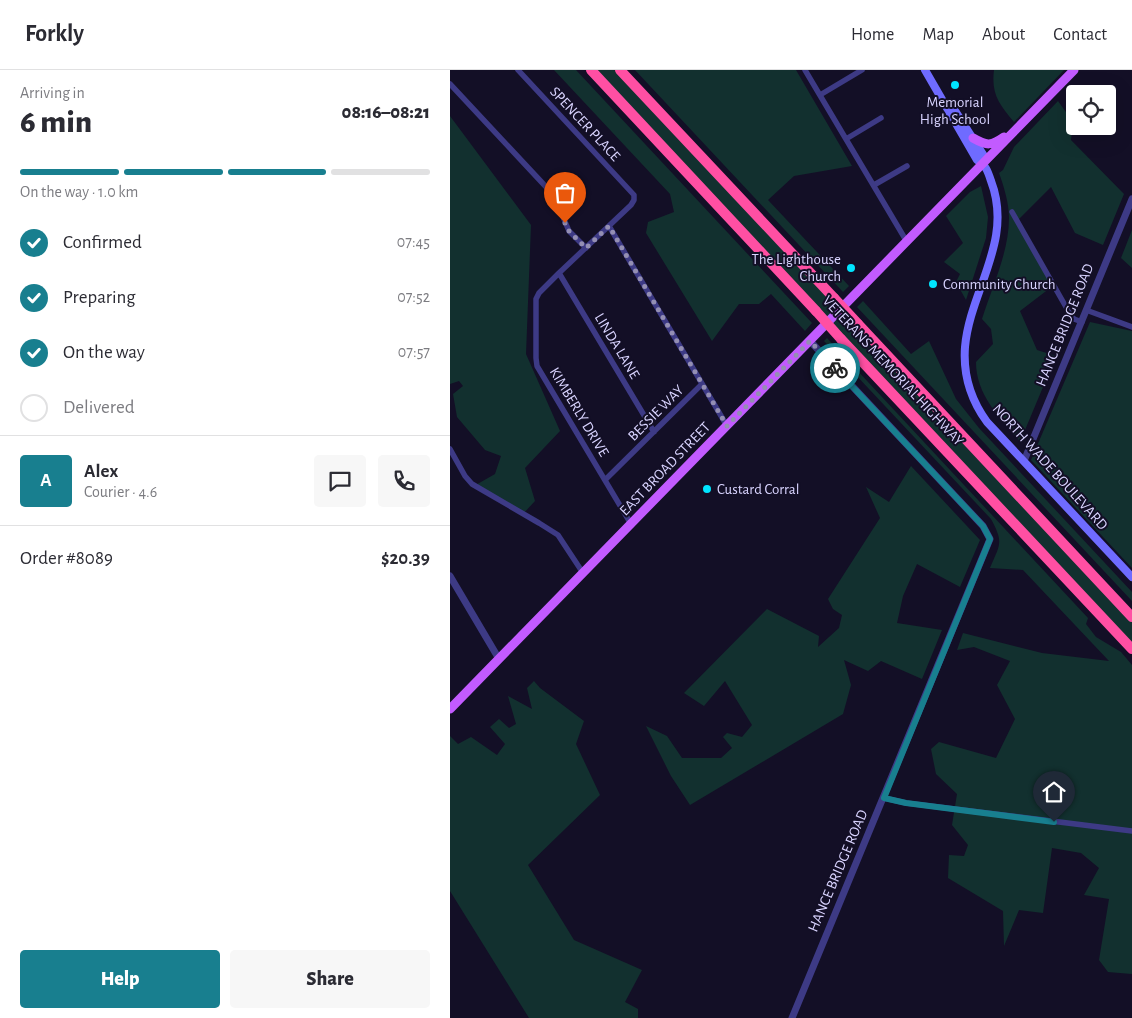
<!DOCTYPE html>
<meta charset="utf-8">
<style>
:root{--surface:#fff;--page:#f7f7f7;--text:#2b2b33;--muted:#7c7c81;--line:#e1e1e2;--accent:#187f8f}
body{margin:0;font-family:"Alegreya Sans",sans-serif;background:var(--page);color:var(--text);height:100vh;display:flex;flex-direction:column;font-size:19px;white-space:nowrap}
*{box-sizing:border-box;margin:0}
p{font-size:16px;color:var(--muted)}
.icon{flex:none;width:28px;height:28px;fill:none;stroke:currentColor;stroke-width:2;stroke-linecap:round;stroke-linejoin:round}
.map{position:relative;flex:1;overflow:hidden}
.drawer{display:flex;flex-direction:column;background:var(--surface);width:450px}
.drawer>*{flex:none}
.tools{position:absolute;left:616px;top:15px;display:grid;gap:10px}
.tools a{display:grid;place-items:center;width:50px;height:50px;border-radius:5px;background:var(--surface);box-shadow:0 5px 20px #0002;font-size:25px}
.pin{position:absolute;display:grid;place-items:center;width:42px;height:42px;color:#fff;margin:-51px -21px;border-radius:50% 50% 50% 0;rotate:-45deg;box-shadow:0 0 5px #0007}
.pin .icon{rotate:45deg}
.courier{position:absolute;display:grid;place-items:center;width:50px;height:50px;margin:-25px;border:4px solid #187f8f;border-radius:50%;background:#fff;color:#222;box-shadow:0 1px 6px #0007}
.overview em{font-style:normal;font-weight:800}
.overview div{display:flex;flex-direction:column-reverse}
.overview{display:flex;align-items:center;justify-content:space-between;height:85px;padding:0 20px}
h1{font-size:32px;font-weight:800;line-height:38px}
.bar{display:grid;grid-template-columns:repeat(4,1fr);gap:8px 5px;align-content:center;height:60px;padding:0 20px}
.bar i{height:6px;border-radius:4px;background:var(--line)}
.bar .current{background:var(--accent)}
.bar p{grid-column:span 4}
.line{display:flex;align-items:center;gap:12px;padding:0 20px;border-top:1px solid var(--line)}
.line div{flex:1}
.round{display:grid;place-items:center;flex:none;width:52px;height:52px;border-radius:5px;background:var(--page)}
ol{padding:0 20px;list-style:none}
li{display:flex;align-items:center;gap:15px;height:55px}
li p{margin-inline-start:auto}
li .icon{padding:5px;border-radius:50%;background:var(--accent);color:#fff;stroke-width:4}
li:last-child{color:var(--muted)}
li i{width:28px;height:28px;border:2px solid var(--line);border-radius:50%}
.action{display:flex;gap:10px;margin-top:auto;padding:10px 20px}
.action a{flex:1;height:58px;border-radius:5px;background:var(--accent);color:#fff;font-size:20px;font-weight:800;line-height:58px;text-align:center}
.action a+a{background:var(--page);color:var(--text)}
header{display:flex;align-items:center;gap:30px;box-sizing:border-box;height:70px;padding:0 25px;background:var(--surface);border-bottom:1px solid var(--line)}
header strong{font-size:24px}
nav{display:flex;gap:28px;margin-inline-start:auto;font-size:18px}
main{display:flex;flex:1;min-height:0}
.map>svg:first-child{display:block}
.green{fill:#12302f}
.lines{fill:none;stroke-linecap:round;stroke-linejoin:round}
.minor{stroke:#3d3a85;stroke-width:5.5}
.tertiary{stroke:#3d3a85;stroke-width:7}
.secondary{stroke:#6f6bff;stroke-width:8}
.primary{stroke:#c25bff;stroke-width:9}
.motorway{stroke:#ff4fa3;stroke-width:10}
.motorway-bridge{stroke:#ff4fa3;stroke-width:10}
.done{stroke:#948fb3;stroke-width:5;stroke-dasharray:0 9}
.route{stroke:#187f8f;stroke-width:6}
.poi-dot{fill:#00e5ff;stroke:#130f26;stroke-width:2}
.labels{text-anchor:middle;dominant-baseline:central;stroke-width:4;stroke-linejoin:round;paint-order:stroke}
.poi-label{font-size:15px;fill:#d9d4ff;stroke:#130f26;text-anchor:start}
.street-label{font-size:15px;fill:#d9d4ff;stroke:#130f26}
</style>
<header>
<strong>Forkly</strong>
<nav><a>Home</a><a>Map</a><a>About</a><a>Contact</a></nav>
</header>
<main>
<section class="drawer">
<div class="overview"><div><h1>6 min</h1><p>Arriving in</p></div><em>08:16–08:21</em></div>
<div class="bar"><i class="current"></i><i class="current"></i><i class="current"></i><i></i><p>On the way · 1.0 km</p></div>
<ol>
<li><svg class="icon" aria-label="check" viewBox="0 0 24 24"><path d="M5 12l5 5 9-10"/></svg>Confirmed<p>07:45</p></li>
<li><svg class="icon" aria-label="check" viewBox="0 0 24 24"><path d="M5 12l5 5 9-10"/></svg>Preparing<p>07:52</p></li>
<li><svg class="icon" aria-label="check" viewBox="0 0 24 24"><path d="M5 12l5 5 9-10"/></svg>On the way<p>07:57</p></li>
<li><i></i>Delivered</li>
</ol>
<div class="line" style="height:90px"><b class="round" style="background:var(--accent);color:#fff">A</b><div><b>Alex</b><p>Courier · 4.6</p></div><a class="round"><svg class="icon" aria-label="chat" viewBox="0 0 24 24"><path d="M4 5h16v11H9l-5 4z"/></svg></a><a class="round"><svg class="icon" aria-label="phone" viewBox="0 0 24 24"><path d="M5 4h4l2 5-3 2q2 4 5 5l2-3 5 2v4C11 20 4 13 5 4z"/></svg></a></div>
<div class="line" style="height:65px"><div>Order #8089</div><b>$20.39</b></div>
<div class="action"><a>Help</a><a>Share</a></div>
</section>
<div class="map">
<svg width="682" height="948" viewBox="0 0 682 948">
<rect width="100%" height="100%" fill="#130f26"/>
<path class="green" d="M104,0H126L362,253L355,261L321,224L309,234H289L262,271L196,163L198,152L224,142L220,124Z
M144,0H167L387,237L377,247Z
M185,0H346L402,96L344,106L318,130L399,216L393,222Z
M544,0H614L564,52C549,34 541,24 544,0Z
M608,31L623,52L621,70L674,124L653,175L625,163L601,117L567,151L604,215L570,241L587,280L606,286L570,372C550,348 526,325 526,292L543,274L541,259L532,249C542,217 559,182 559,148C559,133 554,117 549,103L553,100L564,77Z
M0,46L81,155L76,284L110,361L75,398L85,431L72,445L24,416L45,404L51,386L35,380L7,347L3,324L13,316L9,311L0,314Z
M531,116L538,147L536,168L516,230L506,212L510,204L494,192L513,173L496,146L520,122Z
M682,160V198L671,188Z
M413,231L461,284L479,271L506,329L529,358L682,522V531L407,237Z
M392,243L682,552V573L382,254Z
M640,252L682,261V498L581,390Z
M377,268L638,548L636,554L646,567L671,582L682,595V904L658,902L649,890L659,829L634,825L649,798L631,783L602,778L593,843L569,840L554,876L553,841L498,808L499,785L514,786L518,775L502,755L507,724L486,704L481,679L489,672L546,688L565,649L547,615L560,591L524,577L507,580L513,563L592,583L659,591L573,500L540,498C550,474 554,473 541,449L374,271Z
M461,396L530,470L510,517L467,494L453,526L447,553L492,560L472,609L431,591L418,601L394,590L401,615L393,644L240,735L221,706L196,656L217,666L232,688H271L282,678L273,667L277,663L292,667L302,655L275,611L254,636L234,623L317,539L369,566L368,577L389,558L392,545L383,539L378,529L430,448L416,417L439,432Z
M84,611L90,618L134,651L126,674L150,725L78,795L124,870L192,900L175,932L188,939V948H79L0,821V666L8,674L21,667L47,685L55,674L40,657L49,649L59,658L66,654L58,626L82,639L77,618Z"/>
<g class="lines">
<path class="minor" d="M68,0L184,125V130L181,135L109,203L89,223L86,229V288L87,296L181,454
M355,0L457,172
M0,14L98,119L107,133L119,161L136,178
M370,25L412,0
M396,69L431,48
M424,115L457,96
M562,142L620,244L624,249L632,252
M159,156L277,356
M109,203L204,362
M636,240L682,257
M0,379L15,406L22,414L89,453L108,465L133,503
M155,410L252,314
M434,728L456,733L682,761"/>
<path class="tertiary" d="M574,391L682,129
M0,506L49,589
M342,948L540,469L533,456L360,271"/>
<path class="secondary" d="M475,0L527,90C536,95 538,102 541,111C564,171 520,220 515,277C513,304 521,330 537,352L682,507
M500,33L534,86L533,93"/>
<path class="primary" d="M523,68C537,76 541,76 554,67
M0,639L624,0"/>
<path class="motorway" d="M141,0L366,241
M170,0L384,228
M408,254L682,547
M391,269L682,579"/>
<path class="motorway-bridge" d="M384,228L408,254
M366,241L391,269"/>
</g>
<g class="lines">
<path class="done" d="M115,153L119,161L136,178L159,156L277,356L360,271L385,298"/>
<path class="route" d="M385,298L533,456L540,469L434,728L456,733L604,752"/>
</g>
<g class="poi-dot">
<circle cx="505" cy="15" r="5"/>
<circle cx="401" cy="198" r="5"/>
<circle cx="483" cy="214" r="5"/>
<circle cx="257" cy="419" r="5"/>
</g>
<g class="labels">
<g class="poi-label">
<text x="505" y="32" text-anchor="middle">Memorial<tspan x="505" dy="17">High School</tspan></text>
<text x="391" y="189" text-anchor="end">The Lighthouse<tspan x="391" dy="17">Church</tspan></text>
<text x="493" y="214">Community Church</text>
<text x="267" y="419">Custard Corral</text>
</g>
<g class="street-label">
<text transform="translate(135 54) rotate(47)">SPENCER PLACE</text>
<text transform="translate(615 255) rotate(-68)">HANCE BRIDGE ROAD</text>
<text transform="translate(167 276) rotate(59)">LINDA LANE</text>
<text transform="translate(443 301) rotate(47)">VETERANS MEMORIAL HIGHWAY</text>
<text transform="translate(129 342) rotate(59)">KIMBERLY DRIVE</text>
<text transform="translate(206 343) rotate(-45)">BESSIE WAY</text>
<text transform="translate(600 397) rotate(48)">NORTH WADE BOULEVARD</text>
<text transform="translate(215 399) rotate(-46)">EAST BROAD STREET</text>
<text transform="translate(388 801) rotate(-67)">HANCE BRIDGE ROAD</text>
</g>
</g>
</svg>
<div class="tools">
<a><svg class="icon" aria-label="locate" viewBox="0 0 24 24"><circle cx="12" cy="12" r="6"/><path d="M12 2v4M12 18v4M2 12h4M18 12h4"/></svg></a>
</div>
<div class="pin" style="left:115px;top:153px;background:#ea580c"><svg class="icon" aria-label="bag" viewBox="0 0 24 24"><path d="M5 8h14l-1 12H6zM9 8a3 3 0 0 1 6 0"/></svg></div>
<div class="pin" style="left:604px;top:752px;background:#1f2937"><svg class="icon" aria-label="home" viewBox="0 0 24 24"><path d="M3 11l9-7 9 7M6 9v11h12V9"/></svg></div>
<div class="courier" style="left:385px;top:298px"><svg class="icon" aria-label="bike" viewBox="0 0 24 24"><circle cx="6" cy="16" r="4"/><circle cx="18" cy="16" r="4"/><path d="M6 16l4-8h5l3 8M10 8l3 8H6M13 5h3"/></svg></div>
</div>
</main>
